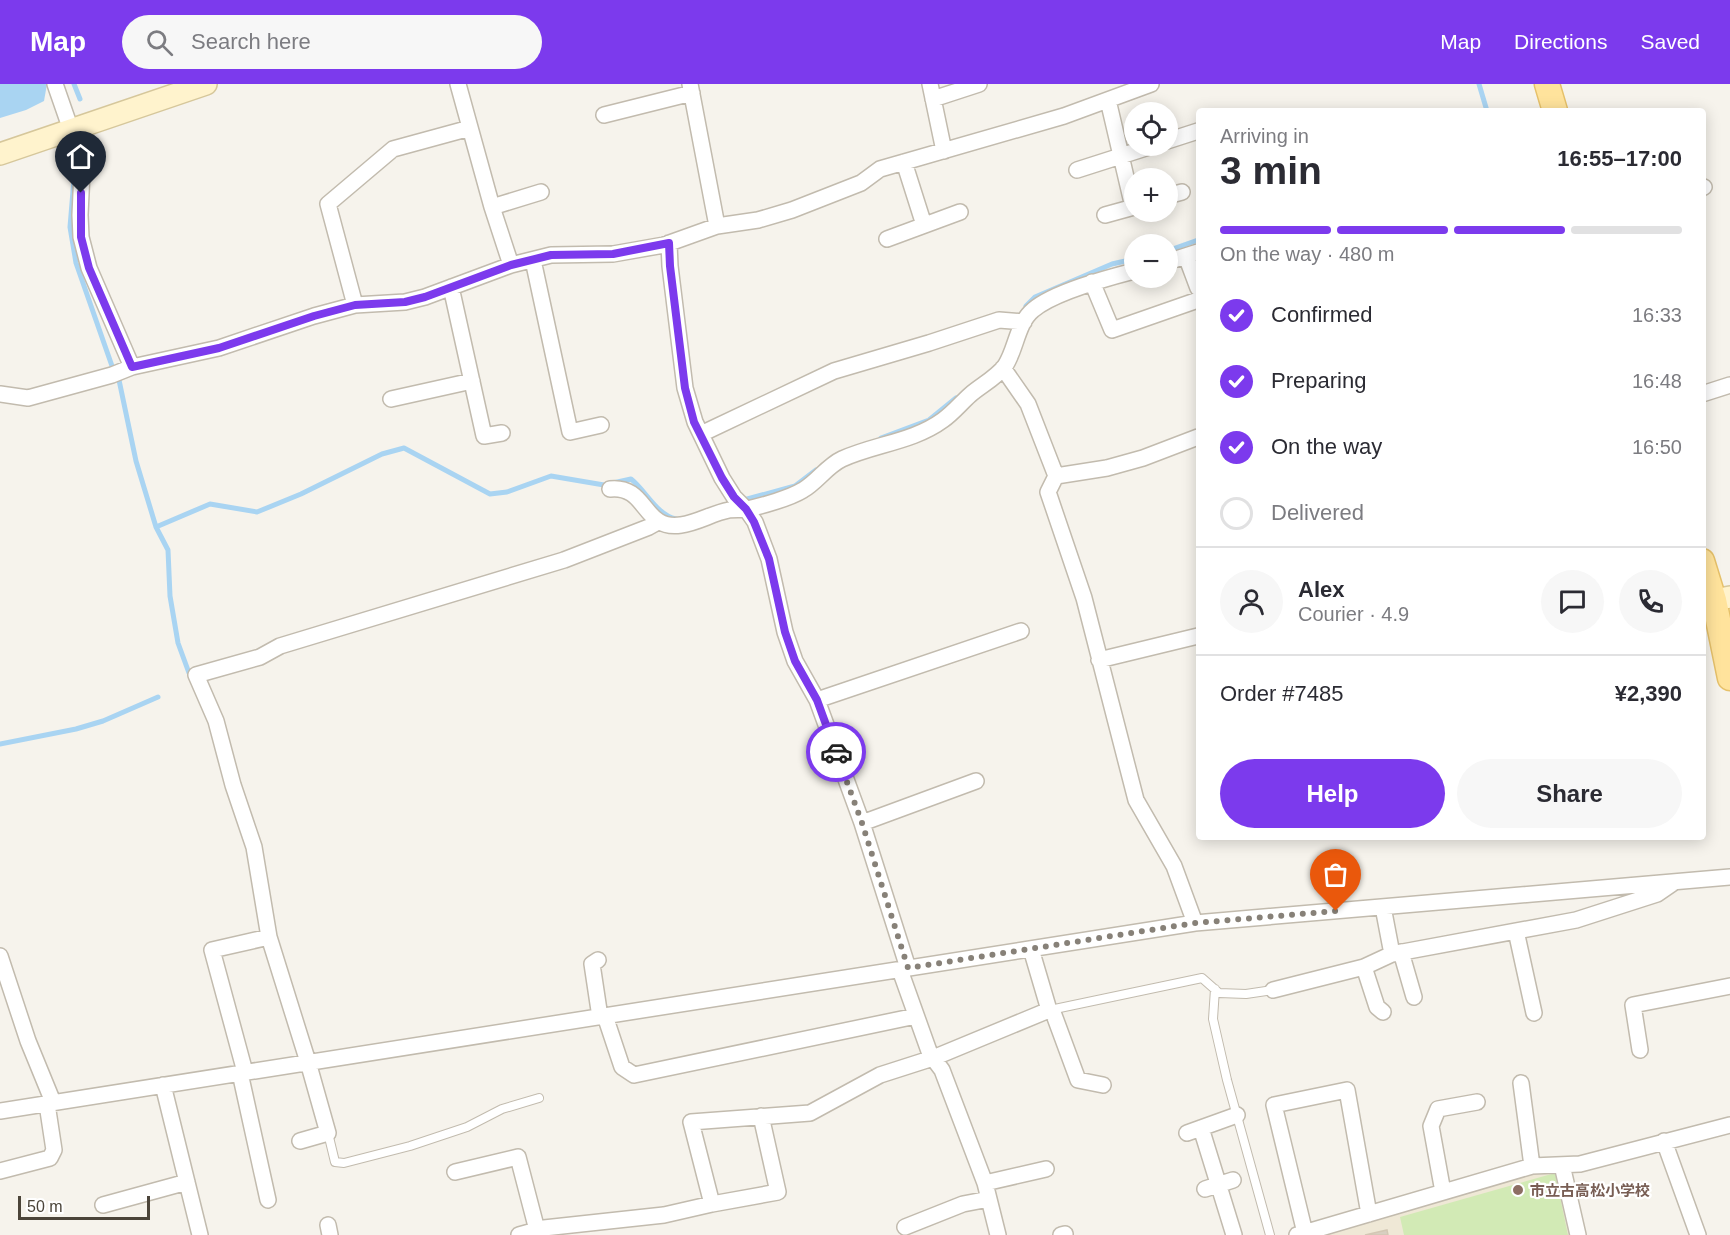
<!DOCTYPE html>
<meta charset="utf-8">
<style>
:root{--surface:#fff;--page:#f7f7f7;--text:#2b2b33;--muted:#7c7c81;--line:#e1e1e2;--accent:#7c3aed}
body{margin:0;font-family:Helvetica,"Noto Sans JP",sans-serif;background:var(--page);color:var(--text);height:100vh;display:flex;flex-direction:column;font-size:22px;white-space:nowrap}
*{box-sizing:border-box;margin:0}
p{font-size:20px;color:var(--muted)}
.icon{flex:none;width:33px;height:33px;fill:none;stroke:currentColor;stroke-width:2;stroke-linecap:round;stroke-linejoin:round}
.map{position:relative;flex:1;overflow:hidden}
.side{position:absolute;left:1196px;top:24px;width:510px;height:732px;display:flex;flex-direction:column;background:var(--surface);border-radius:6px;box-shadow:0 3px 15px #0003}
.side>*{flex:none}
.buttons{position:absolute;left:1124px;top:18px;display:grid;gap:12px}
.buttons a{display:grid;place-items:center;width:54px;height:54px;border-radius:50%;background:var(--surface);box-shadow:0 3px 15px #0003;font-size:30px}
.scale{position:absolute;left:18px;bottom:15px;width:132px;box-sizing:border-box;padding-left:6px;border:3px solid #4b4439;border-top:0;font-size:16px;line-height:21px;white-space:nowrap;color:#4b4439;-webkit-text-stroke:4px #fff;paint-order:stroke}
.pin{position:absolute;display:grid;place-items:center;width:51px;height:51px;color:#fff;margin:-62px -26px;border-radius:50% 50% 50% 0;rotate:-45deg;box-shadow:0 0 6px #0007}
.pin .icon{rotate:45deg}
.courier{position:absolute;display:grid;place-items:center;width:60px;height:60px;margin:-30px;border:4px solid #7c3aed;border-radius:50%;background:#fff;color:#222;box-shadow:0 2px 8px #0007}
.head em{font-style:normal;font-weight:800}
.head div{display:flex;flex-direction:column-reverse}
.head{display:flex;align-items:center;justify-content:space-between;height:102px;padding:0 24px}
h1{font-size:39px;font-weight:800;line-height:45px}
.bar{display:grid;grid-template-columns:repeat(4,1fr);gap:9px 6px;align-content:center;height:72px;padding:0 24px}
.bar i{height:8px;border-radius:4px;background:var(--line)}
.bar .current{background:var(--accent)}
.bar p{grid-column:span 4}
.line{display:flex;align-items:center;gap:15px;padding:0 24px;border-top:2px solid var(--line)}
.line div{flex:1}
.round{display:grid;place-items:center;flex:none;width:63px;height:63px;border-radius:32px;background:var(--page)}
ol{padding:0 24px;list-style:none}
li{display:flex;align-items:center;gap:18px;height:66px}
li p{margin-inline-start:auto}
li .icon{padding:6px;border-radius:50%;background:var(--accent);color:#fff;stroke-width:4}
li:last-child{color:var(--muted)}
li i{width:33px;height:33px;border:3px solid var(--line);border-radius:50%}
.action{display:flex;gap:12px;margin-top:auto;padding:12px 24px}
.action a{flex:1;height:69px;border-radius:36px;background:var(--accent);color:#fff;font-size:24px;font-weight:800;line-height:69px;text-align:center}
.action a+a{background:var(--page);color:var(--text)}
header{display:flex;align-items:center;gap:36px;box-sizing:border-box;height:84px;padding:0 30px;background:var(--accent);color:#fff}
header strong{font-size:28px}
nav{display:flex;gap:33px;margin-inline-start:auto;font-size:21px}
.search{width:420px;height:54px;background:var(--page);display:flex;align-items:center;gap:15px;box-sizing:border-box;padding:0 21px;border-radius:33px;color:var(--muted);font-size:22px}
.map>svg:first-child{display:block}
.education{fill:#efe8d6}
.green{fill:#d2eab5}
.water{fill:#a9d4f2}
.lines{fill:none;stroke-linecap:round;stroke-linejoin:round}
.stream{stroke:#a9d4f2;stroke-width:5}
.building{fill:#d8cfc1;stroke:#d3c7b4;stroke-width:1.5}
.lane-casing{stroke:#c2bbae;stroke-width:10}
.street-casing{stroke:#c2bbae;stroke-width:18}
.secondary-casing{stroke:#d6c79b;stroke-width:24}
.primary-casing{stroke:#e6c16a;stroke-width:27}
.lane{stroke:#fff;stroke-width:8}
.street{stroke:#fff;stroke-width:15}
.secondary{stroke:#fff3cd;stroke-width:21}
.primary{stroke:#ffe39c;stroke-width:24}
.done{stroke:#878178;stroke-width:6;stroke-dasharray:0 10.8}
.route{stroke:#7c3aed;stroke-width:8}
.education-dot{fill:#8d6e63;stroke:#fff;stroke-width:2}
.labels{text-anchor:middle;dominant-baseline:central;stroke-width:4.5;stroke-linejoin:round;paint-order:stroke}
.education-label{font-size:15px;font-weight:bold;fill:#785e54;stroke:#fff;text-anchor:start}
</style>
<header>
<strong>Map</strong>
<div class="search"><svg class="icon" aria-label="search" viewBox="0 0 24 24"><circle cx="10" cy="10" r="6"/><path d="M15 15l6 6"/></svg>Search here</div>
<nav><a>Map</a><a>Directions</a><a>Saved</a></nav>
</header>
<div class="map">
<svg width="1730" height="1151" viewBox="0 0 1730 1151">
<rect width="100%" height="100%" fill="#f6f3ec"/>
<path class="education" d="M1556,1084L1572,1151H1317L1394,1129Z"/>
<path class="green" d="M1555,1089L1568,1151H1404L1400,1133Z"/>
<path class="water" d="M0,0H47L44,17L26,26L0,34Z"/>
<g class="lines">
<path class="stream" d="M74,0L80,15
M1479,0L1487,27
M74,95L70,143L76,179L112,282L119,296L136,377L156,443L210,420L257,428L301,410L382,370L404,364L490,410L507,408L551,392L604,401L631,395C646,407 657,431 676,435
M1167,167L1198,156
M1026,222L1035,213L1112,180L1134,175
M881,354L929,336L956,314
M740,417L795,402L816,386
M156,443L168,466L170,512L178,559L189,589
M0,660L76,645L103,637L158,613"/>
</g>
<path class="building" d="M1387,1146L1388,1151H1365Z"/>
<g class="lines">
<defs>
<path id="lane" d="M1215,905L1213,935L1227,996L1270,1151
M1050,926L1202,894L1219,909L1246,910L1273,906
M328,1049L335,1078L344,1079L410,1062L467,1043L502,1025L539,1014"/>
<path id="street" d="M55,0L71,46L83,66L80,131L81,153L89,184L132,283
M458,0L492,123L511,181
M690,0L717,142
M930,0L944,67
M933,15L979,0
M1108,16L1133,123
M604,31L692,9
M1167,57L1198,47
M904,78L924,141
M1077,86L1152,62
M1702,104L1704,103
M1167,112L1182,108
M492,123L541,108
M1105,131L1134,123
M887,155L960,128
M669,159L670,182L685,304L695,338L722,394L734,413L746,425L755,438L769,475L785,548L795,577L817,616L862,739L908,884
M1186,172L1198,204
M533,176L570,348L601,341
M1167,178L1198,168
M1092,198L1112,246L1198,216
M451,203L484,352L502,349
M355,221L328,120L393,65L470,44
M1003,284L1028,320L1056,392
M0,310L28,314L112,291L132,283L219,264L314,232L355,221L405,218L425,213L511,181L551,171L613,170L664,161L717,142L758,136L792,126L861,99L880,85L1064,32L1151,0
M1702,310L1730,301
M391,315L472,297
M701,350L834,287L929,259L999,236L1024,238
M610,405C648,401 642,447 681,441C697,439 713,429 729,426C735,425 741,426 747,425C762,422 790,414 803,406C817,398 827,382 842,375C875,360 913,358 943,336C953,329 961,319 970,311C980,302 996,294 1005,282C1016,266 1017,239 1033,226C1054,208 1107,194 1134,187
M1099,576L1198,552
M817,616L1021,547
M862,739L976,697
M1383,823L1392,870
M1195,839L1174,782L1136,716L1084,514L1048,408L1056,392L1107,384L1143,374L1198,353
M1516,847L1534,929
M1401,868L1414,913
M0,872L28,957L53,1018
M598,876L592,880L600,933
M1364,883L1377,923L1383,928
M900,886L930,970L942,986L985,1099L998,1151
M1273,906L1364,883L1392,870L1576,836L1657,810L1673,799
M1049,926L1054,931L1078,996L1103,1001
M605,932L622,983L634,991L916,932
M1640,966L1633,921L1730,902
M245,988L212,866L269,853
M240,989L268,1116
M1521,999L1532,1082
M163,1001L200,1151
M0,1027L1195,839L1730,793
M1201,1044L1234,1151
M1187,1049L1237,1031
M300,1057L328,1049L308,978L269,853L254,763L233,701L216,637L196,591L260,573L280,562L564,476L649,443L658,438
M1664,1057L1698,1151
M1562,1081L1578,1151
M0,1087L50,1074L54,1066L47,1020
M455,1088L518,1073L537,1146
M985,1099L1046,1085
M1205,1105L1233,1096
M1443,1108L1431,1042L1438,1025L1477,1018
M712,1120L778,1108L761,1032
M103,1121L187,1098
M328,1141L330,1151
M905,1143L963,1120L989,1115
M1305,1149L1274,1021L1347,1006L1369,1130
M519,1151L544,1144L664,1131L712,1120L691,1038L810,1029L880,991L933,974L1049,926L1031,865
M1061,1151L1065,1150
M1297,1151L1532,1082L1580,1080L1730,1041"/>
<path id="secondary" d="M0,70L206,0
M1714,516L1730,513"/>
<path id="primary" d="M1547,0L1555,27
M1702,477L1714,516L1730,594"/>
</defs>
<use href="#lane" class="lane-casing"/>
<use href="#street" class="street-casing"/>
<use href="#secondary" class="secondary-casing"/>
<use href="#primary" class="primary-casing"/>
<use href="#lane" class="lane"/>
<use href="#street" class="street"/>
<use href="#secondary" class="secondary"/>
<use href="#primary" class="primary"/>
</g>
<g class="lines">
<path class="done" d="M836,668L862,739L908,884L1195,839L1336,827"/>
<path class="route" d="M81,109V153L89,184L132,283L219,264L314,232L355,221L405,218L425,213L511,181L551,171L613,170L669,159L670,182L685,304L694,338L722,394L734,413L746,425L754,438L769,475L785,548L795,577L817,616L836,668"/>
</g>
<circle class="education-dot" cx="1518" cy="1106" r="6"/>
<g class="labels">
<g class="education-label">
<text x="1530" y="1106">市立古高松小学校</text>
</g>
</g>
</svg>
<div class="buttons">
<a><svg class="icon" aria-label="locate" viewBox="0 0 24 24"><circle cx="12" cy="12" r="6"/><path d="M12 2v4M12 18v4M2 12h4M18 12h4"/></svg></a>
<a>+</a>
<a>−</a>
</div>
<div class="scale">50 m</div>
<div class="pin" style="left:1336px;top:827px;background:#ea580c"><svg class="icon" aria-label="bag" viewBox="0 0 24 24"><path d="M5 8h14l-1 12H6zM9 8a3 3 0 0 1 6 0"/></svg></div>
<div class="pin" style="left:81px;top:109px;background:#1f2937"><svg class="icon" aria-label="home" viewBox="0 0 24 24"><path d="M3 11l9-7 9 7M6 9v11h12V9"/></svg></div>
<div class="courier" style="left:836px;top:668px"><svg class="icon" aria-label="car" viewBox="0 0 24 24"><path d="M5 17H2v-5l4-1 3-4h7l3 4 3 1v5h-3M9 17h6M6 11h13"/><circle cx="7" cy="17" r="2"/><circle cx="17" cy="17" r="2"/></svg></div>
<section class="side">
<div class="head"><div><h1>3 min</h1><p>Arriving in</p></div><em>16:55–17:00</em></div>
<div class="bar"><i class="current"></i><i class="current"></i><i class="current"></i><i></i><p>On the way · 480 m</p></div>
<ol>
<li><svg class="icon" aria-label="check" viewBox="0 0 24 24"><path d="M5 12l5 5 9-10"/></svg>Confirmed<p>16:33</p></li>
<li><svg class="icon" aria-label="check" viewBox="0 0 24 24"><path d="M5 12l5 5 9-10"/></svg>Preparing<p>16:48</p></li>
<li><svg class="icon" aria-label="check" viewBox="0 0 24 24"><path d="M5 12l5 5 9-10"/></svg>On the way<p>16:50</p></li>
<li><i></i>Delivered</li>
</ol>
<div class="line" style="height:108px"><a class="round"><svg class="icon" aria-label="person" viewBox="0 0 24 24"><circle cx="12" cy="8" r="4"/><path d="M4 21q1-7 8-7t8 7"/></svg></a><div><b>Alex</b><p>Courier · 4.9</p></div><a class="round"><svg class="icon" aria-label="chat" viewBox="0 0 24 24"><path d="M4 5h16v11H9l-5 4z"/></svg></a><a class="round"><svg class="icon" aria-label="phone" viewBox="0 0 24 24"><path d="M5 4h4l2 5-3 2q2 4 5 5l2-3 5 2v4C11 20 4 13 5 4z"/></svg></a></div>
<div class="line" style="height:78px"><div>Order #7485</div><b>¥2,390</b></div>
<div class="action"><a>Help</a><a>Share</a></div>
</section>
</div>
